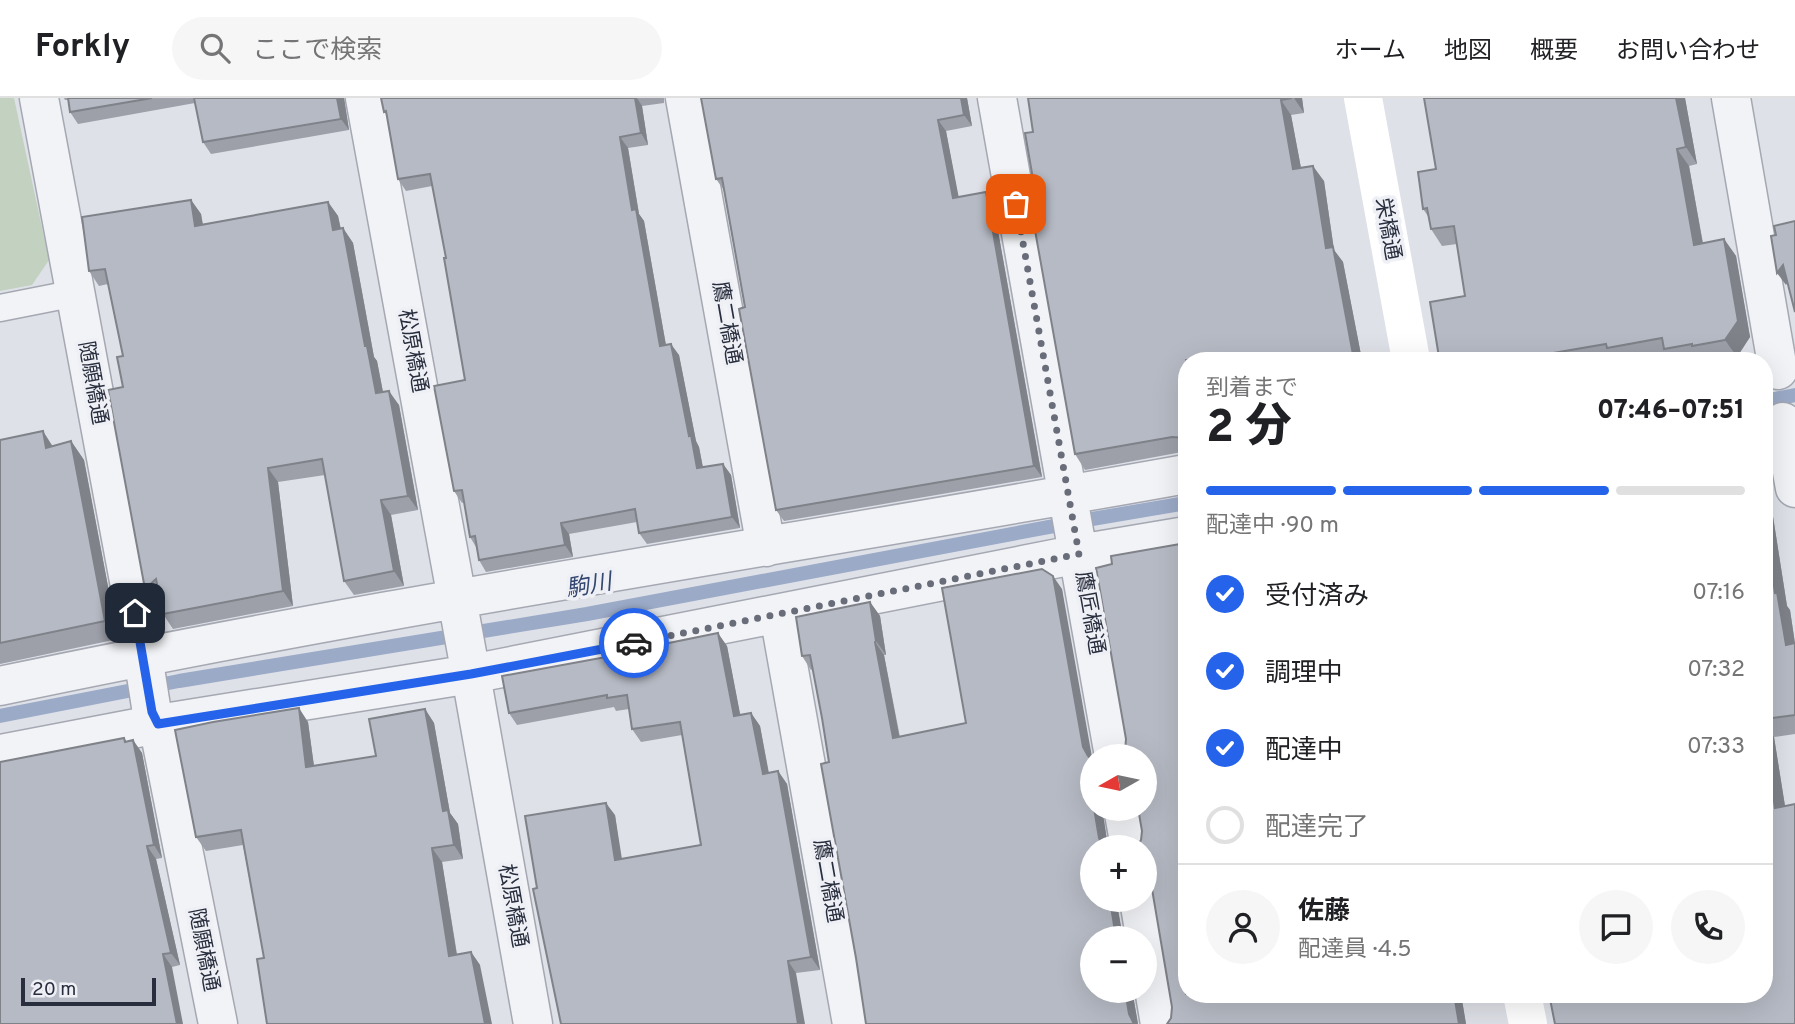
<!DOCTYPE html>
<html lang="ja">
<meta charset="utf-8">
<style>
:root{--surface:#fff;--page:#f6f6f6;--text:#202124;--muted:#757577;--line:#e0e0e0;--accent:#2563eb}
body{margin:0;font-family:Overpass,"Noto Sans JP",sans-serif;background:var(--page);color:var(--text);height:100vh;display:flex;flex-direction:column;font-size:26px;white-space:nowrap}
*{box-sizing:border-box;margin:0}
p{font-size:23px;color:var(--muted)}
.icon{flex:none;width:38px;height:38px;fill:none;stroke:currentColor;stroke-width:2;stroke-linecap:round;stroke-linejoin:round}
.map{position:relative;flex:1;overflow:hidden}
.drawer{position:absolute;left:1178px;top:254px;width:595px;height:651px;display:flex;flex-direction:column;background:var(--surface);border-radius:28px;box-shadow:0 7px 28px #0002}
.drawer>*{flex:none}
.needle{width:46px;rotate:261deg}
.tools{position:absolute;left:1080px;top:646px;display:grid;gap:14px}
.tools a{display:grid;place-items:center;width:77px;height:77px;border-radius:50%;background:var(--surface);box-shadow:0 7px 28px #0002;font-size:35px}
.scale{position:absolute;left:21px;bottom:18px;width:135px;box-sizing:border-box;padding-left:7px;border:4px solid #292e3e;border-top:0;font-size:19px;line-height:24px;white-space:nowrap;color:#292e3e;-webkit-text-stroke:5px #eef0f5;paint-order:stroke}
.pin{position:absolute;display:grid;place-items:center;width:60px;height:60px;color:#fff;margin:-30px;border-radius:14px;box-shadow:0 4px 10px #0006}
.courier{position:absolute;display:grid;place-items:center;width:70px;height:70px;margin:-35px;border:5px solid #2563eb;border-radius:50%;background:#fff;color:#222;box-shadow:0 2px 9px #0007}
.headline em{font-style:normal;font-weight:800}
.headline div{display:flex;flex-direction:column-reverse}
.headline{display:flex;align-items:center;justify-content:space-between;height:119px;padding:0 28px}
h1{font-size:46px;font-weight:800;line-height:52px}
.bar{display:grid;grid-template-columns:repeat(4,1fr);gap:10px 7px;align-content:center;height:84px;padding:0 28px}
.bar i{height:9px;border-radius:5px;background:var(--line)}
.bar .on{background:var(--accent)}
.bar p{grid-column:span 4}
.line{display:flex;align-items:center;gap:18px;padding:0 28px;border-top:2px solid var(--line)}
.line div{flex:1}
.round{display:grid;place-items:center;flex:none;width:74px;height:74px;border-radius:37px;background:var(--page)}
ol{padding:0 28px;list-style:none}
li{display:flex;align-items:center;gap:21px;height:77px}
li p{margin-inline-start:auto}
li .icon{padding:7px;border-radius:50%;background:var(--accent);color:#fff;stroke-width:4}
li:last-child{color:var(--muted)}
li i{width:38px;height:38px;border:4px solid var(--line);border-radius:50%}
header{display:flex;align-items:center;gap:42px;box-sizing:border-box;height:98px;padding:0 35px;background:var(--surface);border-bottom:2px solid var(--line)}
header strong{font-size:33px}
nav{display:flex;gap:38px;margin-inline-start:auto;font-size:24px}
.search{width:490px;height:63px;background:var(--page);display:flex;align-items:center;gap:18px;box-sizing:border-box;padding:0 24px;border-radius:38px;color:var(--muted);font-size:26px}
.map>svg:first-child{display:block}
.green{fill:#c2d1c0}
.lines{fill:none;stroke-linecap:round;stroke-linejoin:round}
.stream{stroke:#9baac7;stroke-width:14}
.lane-casing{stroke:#a5a8b2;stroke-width:29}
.street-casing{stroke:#a5a8b2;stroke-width:41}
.lane{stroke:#f2f3f6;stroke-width:26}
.street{stroke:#f2f3f6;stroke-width:38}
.secondary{stroke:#fff;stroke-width:38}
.wall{fill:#9da0a9}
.shaded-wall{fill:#7f8289}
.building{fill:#b6bac4;stroke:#7f8289;stroke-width:2}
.done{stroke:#696d7a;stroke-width:7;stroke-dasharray:0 12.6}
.route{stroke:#2563eb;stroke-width:9}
.labels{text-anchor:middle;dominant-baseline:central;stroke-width:7;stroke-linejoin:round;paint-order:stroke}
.street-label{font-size:21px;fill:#292e3e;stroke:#eef0f5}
.water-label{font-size:23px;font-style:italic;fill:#344770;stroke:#eef0f5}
</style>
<header>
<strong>Forkly</strong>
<div class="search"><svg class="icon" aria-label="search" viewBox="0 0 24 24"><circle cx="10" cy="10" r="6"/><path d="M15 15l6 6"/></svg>ここで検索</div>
<nav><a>ホーム</a><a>地図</a><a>概要</a><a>お問い合わせ</a></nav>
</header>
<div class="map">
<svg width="1795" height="926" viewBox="0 0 1795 926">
<rect width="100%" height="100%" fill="#dfe1e8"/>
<path class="green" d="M0,0H14L49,162L32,187L0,193Z"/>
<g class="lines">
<path class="stream" d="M1764,303L1795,297
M0,618L179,583L587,516L1086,422L1186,405"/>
<defs>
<path id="lane" d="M0,210L76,195"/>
<path id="street" d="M39,0L143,558L152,615L158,626L218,926
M365,0L469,566L533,926
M685,0L766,449
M997,0L1114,658
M1731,0L1778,272
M1783,324L1795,390
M779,516L852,926
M0,588C393,505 791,447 1186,376
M0,656L158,626L471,576L1079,456L1186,438
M1123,710L1130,749
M1139,802L1160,926"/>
</defs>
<use href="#lane" class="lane-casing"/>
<use href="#street" class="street-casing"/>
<use href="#lane" class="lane"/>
<use href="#street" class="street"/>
<path class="secondary" d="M1363,0L1411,262
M1522,896L1528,926"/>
</g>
<path class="wall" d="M64,0H344L349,32L211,56L203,44L195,5L78,26L70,14L68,2H65Z
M381,0H664V5L642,8L648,47L628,50L639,116L644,123L666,247L679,257L696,343L699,349L703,369L723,366L731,377L740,430L647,446L639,435L637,424L569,436L573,459L486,474L479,462L476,449L470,439L464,404L462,405L454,393L465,282L446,160L432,88L406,93L398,81L387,17L384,14Z
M967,0L972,28L946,33L958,99L993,105L1042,379L784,423L776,412L745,209L724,92L716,81Z
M1028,0H1302L1304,15L1291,17L1301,70L1324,83L1334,152L1343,164L1362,262H1186V355L1182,354L1085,372L1075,356L1033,81V34Z
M1685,0L1697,66L1689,68L1703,145L1724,141L1736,158L1750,239L1737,259L1717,262H1672L1669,257L1640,262H1442L1439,259L1465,198L1457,146L1442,148L1431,131L1428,118L1423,111L1436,71Z
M191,102L201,116L203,126L328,104L338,118L341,131L343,130L353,145L374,259L377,263L383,294L399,307L418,412L391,417L404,488L354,497L344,483L325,377L278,384L293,508L173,531L163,516L160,502L156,506L145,491L123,289V258L108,186L99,188L89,173Z
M0,342L53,348L71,343L84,362L118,541L0,566Z
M1764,361L1787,508L1790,512L1795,545V636L1774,639L1785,708L1764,896Z
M1062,491L1092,710H1102L1108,749H1092V802H1118L1117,806L1138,926H866L822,620L813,571L811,572L802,558L870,504L880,518L886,557H884L900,639L966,625Z
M727,548L740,617L751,615L760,628L769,675L778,673L787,686L820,872L796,875L537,790L615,717L621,761L701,747L682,637L641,644L632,631L629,611L616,613L614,609L517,627L509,615Z
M425,611L434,625L450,715L458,726L463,761L442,764L457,856L471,854L480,867L264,860L243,747L206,753L196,739L308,624L314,668L376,658Z
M124,640L127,644L133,642L142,655L162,760L156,761L180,867L172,869L0,926Z
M1144,749L1461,896L1466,926H1167L1171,920L1172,909L1151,785L1147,782L1144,781Z"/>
<path class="shaded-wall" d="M337,0H344L349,32L341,21Z
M635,0H637L642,8L648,47L641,35Z
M961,0H967L972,28L964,17Z
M1294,0H1302L1304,15Z
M1676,0H1685L1697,66L1686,49Z
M1281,2L1291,17L1304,86L1293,71Z
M938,22L946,33L961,111L953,100Z
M620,39L628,50L639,116L644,123L668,259L660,248L632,112Z
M1677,51L1689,68L1706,164L1694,147Z
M1313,68L1324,83L1334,152L1343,164L1362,262H1354L1326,150Z
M986,94L993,105L1042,379L1034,368Z
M191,102L201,116L205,142L195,128Z
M328,104L338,118L344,147L333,132Z
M343,130L353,145L374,259L377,263L386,310L376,295L365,248Z
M1724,141L1736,158L1750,239L1737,259L1725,242Z
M1783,167L1791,179L1786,187L1777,175Z
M671,246L679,257L696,343L699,349L705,381L697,370L689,338Z
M389,293L399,307L418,412L408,398Z
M43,333L55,352L46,350Z
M71,343L84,362L118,541L105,523Z
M1764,361L1787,508L1790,512L1795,546L1786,547L1775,495L1764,422Z
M723,366L731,377L740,430L732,419Z
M268,370L278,384L293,508L283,493Z
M381,402L391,417L404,488L394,473Z
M561,425L569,436L573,459L565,447Z
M1053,478L1062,491L1092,659V665L1083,649Z
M870,504L880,518L886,557L876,543Z
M718,535L727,548L743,631L734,618Z
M875,544L884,557L902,653L893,640Z
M299,610L308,624L316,683L306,669Z
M425,611L434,625L450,715L458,726L463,761L454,747L443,713Z
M751,615L760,628L771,688L763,676Z
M1764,625L1774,639L1788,727L1775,710L1764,638Z
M133,642L142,655L162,760L154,747Z
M778,673L787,686L820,872L811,859Z
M606,705L615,717L624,774L615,762Z
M1094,710H1102L1108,749H1103L1099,740Z
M147,748L156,761L180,867L171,855Z
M432,750L442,764L459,871L449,858Z
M1110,802H1118L1117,806L1123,840H1116Z
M471,854L480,867L492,926H485Z
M163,856L172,869L183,926H177Z
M788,863L796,875L805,926H798Z
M1125,892H1132L1138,926H1134L1129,916Z
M1454,896H1461L1466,926H1459Z"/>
<path class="building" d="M68,0H152L70,14Z
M194,0H337L341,21L203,44Z
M381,0H635L641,35L620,39L632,112L636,111L660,248L671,246L689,338L691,337L697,370L723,366L732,419L639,435L635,411L561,425L565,447L479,462L475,438L470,439L462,392L454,393L434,288L465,282L444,160H446L430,76L398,81L386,13L384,14Z
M701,0H961L964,17L938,22L953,100L986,94L1034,368L776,412L739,211L745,209L722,80L716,81Z
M1028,0H1292L1281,2L1293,71L1313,68L1326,150L1333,149L1354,262H1186V340L1172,339L1075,356L1026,82L1033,81L1025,35L1033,34Z
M1424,0H1676L1686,49L1677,51L1694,147L1724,141L1738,223L1725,242L1692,248V246L1664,251L1662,240L1607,250L1606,246L1512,262H1452L1450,257L1439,259L1430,204L1465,198L1454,128L1431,131L1427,110L1423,111L1418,74L1436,71Z
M191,102L195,128L328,104L333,132L343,130L365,248H367L376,295L389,293L408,398L381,402L394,473L344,483L322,361L268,370L283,493L163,516L156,481L145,491L108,292L123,289L117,259L123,258L105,171L89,173L82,119Z
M1795,123V214L1783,167L1777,175L1771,138L1776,137L1774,128Z
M43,333L46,350L71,343L105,523L0,545V342Z
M1764,422L1775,495L1777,494L1786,547L1795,545V617L1764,621Z
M1186,444V896H1454L1459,926H1167L1171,920L1172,909L1151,785L1147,775L1144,774V749H1137L1141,742L1142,733L1138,710H1144V658H1121L1125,653L1126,641L1096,470L1112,466L1111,458L1180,446Z
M1042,471L1053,478L1083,649L1088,658L1092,662V710H1094L1099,740L1103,749H1092V802H1110L1116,840H1092V892H1125L1129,916L1134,926H866L856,860L821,666L829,664L822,620L810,557L802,558L796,519L870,504L876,543L875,544L893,640L966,625L942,490Z
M718,535L734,618L751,615L763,676L778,673L811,859L788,863L798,926H561L533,791L537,790L525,718L606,705L615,762L701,747L680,624L632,631L627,597L607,600V597L509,615L502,578L655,550L654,548Z
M299,610L306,669L376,658L369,621L425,611L443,713L448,712L454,747L432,750L449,858L471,854L485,926H267L257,861L264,860L241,732L196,739L175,632L213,624Z
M1764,638L1775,710L1795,706V926H1555L1549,896H1764Z
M124,640L125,644L133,642L154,747L147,748L171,855L163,856L177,926H0V664Z"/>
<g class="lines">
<path class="done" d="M634,545L1079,456L1016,106"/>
<path class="route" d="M135,515L152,614L158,626L471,576L634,545"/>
</g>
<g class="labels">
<g class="street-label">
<text transform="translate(1387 131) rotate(80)">栄橋通</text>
<text transform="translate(726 225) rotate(80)">鷹二橋通</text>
<text transform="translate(412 253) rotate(80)">松原橋通</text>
<text transform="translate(92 285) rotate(80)">随願橋通</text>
<text transform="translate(1089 515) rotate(80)">鷹匠橋通</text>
<text transform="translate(827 783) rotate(80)">鷹二橋通</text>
<text transform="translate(512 808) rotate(80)">松原橋通</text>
<text transform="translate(203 852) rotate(79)">随願橋通</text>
</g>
<g class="water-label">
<text transform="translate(589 489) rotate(-10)">駒川</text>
</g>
</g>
</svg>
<div class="tools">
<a><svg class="needle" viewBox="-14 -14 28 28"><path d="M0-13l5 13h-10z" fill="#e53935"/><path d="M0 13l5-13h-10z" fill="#757577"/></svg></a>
<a>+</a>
<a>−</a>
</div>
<div class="scale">20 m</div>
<div class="pin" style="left:1016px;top:106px;background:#ea580c"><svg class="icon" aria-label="bag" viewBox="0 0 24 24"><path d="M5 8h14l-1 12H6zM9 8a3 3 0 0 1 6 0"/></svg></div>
<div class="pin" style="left:135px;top:515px;background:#1f2937"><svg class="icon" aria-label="home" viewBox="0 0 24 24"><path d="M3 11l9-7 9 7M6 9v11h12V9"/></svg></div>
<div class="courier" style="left:634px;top:545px"><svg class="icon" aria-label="car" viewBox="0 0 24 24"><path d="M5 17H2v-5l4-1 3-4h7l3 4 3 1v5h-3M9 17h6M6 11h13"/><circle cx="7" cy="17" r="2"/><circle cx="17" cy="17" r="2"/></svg></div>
<section class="drawer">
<div class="headline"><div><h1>2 分</h1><p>到着まで</p></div><em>07:46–07:51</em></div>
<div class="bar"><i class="on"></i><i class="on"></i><i class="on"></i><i></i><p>配達中 · 90 m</p></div>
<ol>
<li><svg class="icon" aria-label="check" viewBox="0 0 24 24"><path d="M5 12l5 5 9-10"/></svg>受付済み<p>07:16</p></li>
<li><svg class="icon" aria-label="check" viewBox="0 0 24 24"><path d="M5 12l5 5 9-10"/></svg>調理中<p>07:32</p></li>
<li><svg class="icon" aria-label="check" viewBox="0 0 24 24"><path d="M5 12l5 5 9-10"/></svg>配達中<p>07:33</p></li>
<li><i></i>配達完了</li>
</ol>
<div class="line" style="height:126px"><a class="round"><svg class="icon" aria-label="person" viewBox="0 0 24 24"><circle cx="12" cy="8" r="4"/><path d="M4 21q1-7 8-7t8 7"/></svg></a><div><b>佐藤</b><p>配達員 · 4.5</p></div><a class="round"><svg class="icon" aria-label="chat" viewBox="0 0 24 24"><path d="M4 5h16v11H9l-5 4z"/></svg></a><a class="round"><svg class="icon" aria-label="phone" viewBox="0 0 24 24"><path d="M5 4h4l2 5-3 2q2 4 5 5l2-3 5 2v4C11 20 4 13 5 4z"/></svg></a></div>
</section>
</div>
